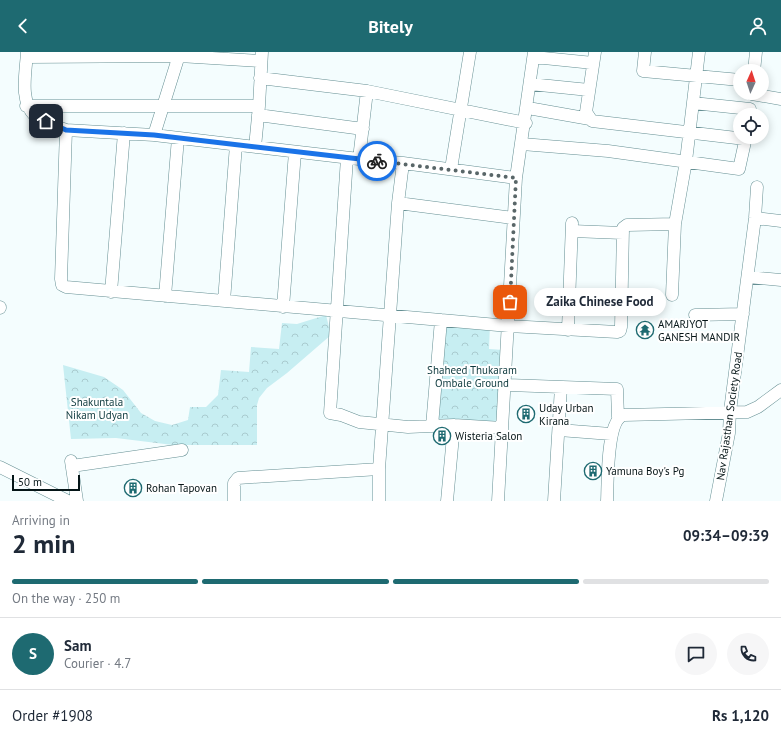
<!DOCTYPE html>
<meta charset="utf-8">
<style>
:root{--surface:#fff;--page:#f6f6f7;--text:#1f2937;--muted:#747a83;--line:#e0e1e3;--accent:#1e6a71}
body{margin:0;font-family:"PT Sans",sans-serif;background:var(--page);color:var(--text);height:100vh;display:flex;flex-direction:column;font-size:15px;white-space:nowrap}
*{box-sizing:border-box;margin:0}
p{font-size:13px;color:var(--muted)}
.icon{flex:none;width:22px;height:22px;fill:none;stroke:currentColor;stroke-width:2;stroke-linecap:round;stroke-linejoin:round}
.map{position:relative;height:449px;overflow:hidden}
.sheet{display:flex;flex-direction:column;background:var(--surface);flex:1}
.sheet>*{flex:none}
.needle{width:26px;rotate:3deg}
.controls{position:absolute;left:733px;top:12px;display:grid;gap:8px}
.controls a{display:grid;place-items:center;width:36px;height:36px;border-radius:50%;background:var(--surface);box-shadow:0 2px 10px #0003;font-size:20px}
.scale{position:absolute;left:12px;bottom:10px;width:68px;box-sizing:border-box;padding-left:4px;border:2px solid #051517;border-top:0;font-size:11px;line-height:14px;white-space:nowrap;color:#051517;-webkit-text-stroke:3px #fff;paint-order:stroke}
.pin{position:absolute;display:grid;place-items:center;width:34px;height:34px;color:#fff;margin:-17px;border-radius:8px;box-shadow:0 2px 6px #0006}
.courier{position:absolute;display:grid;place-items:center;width:40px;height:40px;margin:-20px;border:3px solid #1a73e8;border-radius:50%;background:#fff;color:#222;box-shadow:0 1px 5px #0007}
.bubble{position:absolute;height:28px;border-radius:14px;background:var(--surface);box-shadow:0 2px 10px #0003;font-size:13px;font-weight:700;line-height:28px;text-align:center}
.head em{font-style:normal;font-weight:700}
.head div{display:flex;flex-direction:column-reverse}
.head{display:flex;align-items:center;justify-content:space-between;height:68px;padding:0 12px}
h1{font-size:26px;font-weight:700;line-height:30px}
.bar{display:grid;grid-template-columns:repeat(4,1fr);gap:6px 4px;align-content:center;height:48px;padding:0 12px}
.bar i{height:5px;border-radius:3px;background:var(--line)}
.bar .on{background:var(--accent)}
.bar p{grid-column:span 4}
.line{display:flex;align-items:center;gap:10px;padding:0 12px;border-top:1px solid var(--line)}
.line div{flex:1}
.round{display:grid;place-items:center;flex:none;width:42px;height:42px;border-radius:21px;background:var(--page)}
header{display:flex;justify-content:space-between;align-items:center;height:52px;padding:0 12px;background:var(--accent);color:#fff;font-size:18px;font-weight:700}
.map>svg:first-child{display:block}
.park{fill:url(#park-crowns)}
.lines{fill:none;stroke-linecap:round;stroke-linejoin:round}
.minor-casing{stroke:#658f93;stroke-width:13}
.minor{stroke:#fff;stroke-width:12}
.done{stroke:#596668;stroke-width:4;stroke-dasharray:0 7.2}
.route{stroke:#1a73e8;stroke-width:5}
.labels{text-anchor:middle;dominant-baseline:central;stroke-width:4;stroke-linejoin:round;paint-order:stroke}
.poi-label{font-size:11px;fill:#051517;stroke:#fff;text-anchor:start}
.park-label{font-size:11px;fill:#0d393d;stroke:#fff}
.street-label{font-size:11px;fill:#051517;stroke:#fff}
</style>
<header><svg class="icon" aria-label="back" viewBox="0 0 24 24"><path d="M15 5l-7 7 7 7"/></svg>Bitely<svg class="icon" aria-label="person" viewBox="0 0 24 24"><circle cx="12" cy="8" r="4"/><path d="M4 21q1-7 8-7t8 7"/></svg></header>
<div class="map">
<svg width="781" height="449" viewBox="0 0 781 449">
<defs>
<pattern id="park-crowns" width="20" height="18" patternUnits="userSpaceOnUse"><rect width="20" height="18" fill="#c7eef2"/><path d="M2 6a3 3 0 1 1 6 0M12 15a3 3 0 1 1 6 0" fill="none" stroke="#a9cbcf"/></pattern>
</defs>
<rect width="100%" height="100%" fill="#f4fdfe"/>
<path class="park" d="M326,263L331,283L287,321L267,336L259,346L257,353V393H173L116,386L71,387L63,313L104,325L123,338L141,361L155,369L172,373L188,368L190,355H206L218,343L221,318L249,320L251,295L279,297L282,271L297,272Z
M446,268L490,273L489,297L504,298L498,375L438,371Z"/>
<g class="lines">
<defs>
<path id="minor" d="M27,0C26,20 19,49 35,64C42,71 57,74 66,78L61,227L62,233L66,235L509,274L617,280L620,279L621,275L623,176L627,173L675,172
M595,0L586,60L592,69L745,87
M645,0L643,19L740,28
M27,5L179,4L261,9
M534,5L593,11
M754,19L756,0
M260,26L367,39L526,71
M530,32L589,38
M752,42L781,47
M693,51L750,57
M26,54H259
M528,56L590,67
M258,63L363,77
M66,78L154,83L359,107L403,111L516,126
M154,83L180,0
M522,92L608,99L739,117L746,85
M255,95L259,54L262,0
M347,106L330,361L341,363L359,370L408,375L454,373L502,376
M359,107L367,39
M451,117L470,0
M398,151L513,166
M755,166L781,169
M572,179L623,181
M748,225L781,228
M111,240L124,81
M672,243L675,172L686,109L699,0
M165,244L178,86
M224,249L236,93
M0,255V256
M283,255L295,100
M695,263L743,262
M568,278L572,171
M505,333L617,337L618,365
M432,374L441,268
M559,378L611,382
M71,409L77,449
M72,414L182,398
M0,415L68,449
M234,449V431L238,426L379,417
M379,449V417L398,151L403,111
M447,449L454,373
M498,449L516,126L534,0
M554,449L561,335
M607,449C608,432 606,368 624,363L747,360L758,355L781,338
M716,449L729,381L730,359L755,166L757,135"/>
</defs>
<use href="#minor" class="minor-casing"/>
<use href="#minor" class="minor"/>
</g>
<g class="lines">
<path class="done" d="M377,109L516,126L510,250"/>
<path class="route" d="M46,69L66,78L154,83L377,109"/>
</g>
<defs>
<symbol id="temple-ring" viewBox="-11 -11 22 22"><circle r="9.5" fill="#fff" stroke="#1e6a71" stroke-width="1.5"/><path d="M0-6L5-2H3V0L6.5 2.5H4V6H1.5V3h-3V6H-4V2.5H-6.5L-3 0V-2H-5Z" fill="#1e6a71"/></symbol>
<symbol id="building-ring" viewBox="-11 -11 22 22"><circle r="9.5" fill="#fff" stroke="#1e6a71" stroke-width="1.5"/><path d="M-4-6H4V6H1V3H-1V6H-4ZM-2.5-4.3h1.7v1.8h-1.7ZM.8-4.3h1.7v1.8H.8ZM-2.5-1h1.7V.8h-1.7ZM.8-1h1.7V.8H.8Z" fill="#1e6a71"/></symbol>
</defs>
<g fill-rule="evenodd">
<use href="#temple-ring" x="635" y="268" width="20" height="20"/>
<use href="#building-ring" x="516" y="352" width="20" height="20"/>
<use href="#building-ring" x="432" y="374" width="20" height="20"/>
<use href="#building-ring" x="583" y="409" width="20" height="20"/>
<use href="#building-ring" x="123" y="426" width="20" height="20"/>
</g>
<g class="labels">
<g class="poi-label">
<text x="658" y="272">AMARJYOT<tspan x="658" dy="13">GANESH MANDIR</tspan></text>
<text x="539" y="356">Uday Urban<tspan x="539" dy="13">Kirana</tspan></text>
<text x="455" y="384">Wisteria Salon</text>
<text x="606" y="419">Yamuna Boy's Pg</text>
<text x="146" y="436">Rohan Tapovan</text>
</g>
<g class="park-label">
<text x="472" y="318">Shaheed Thukaram<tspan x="472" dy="13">Ombale Ground</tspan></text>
<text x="97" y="350">Shakuntala<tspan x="97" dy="13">Nikam Udyan</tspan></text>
</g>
<g class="street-label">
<text transform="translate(729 364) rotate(-82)">Nav Rajasthan Society Road</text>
</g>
</g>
</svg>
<div class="controls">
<a><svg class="needle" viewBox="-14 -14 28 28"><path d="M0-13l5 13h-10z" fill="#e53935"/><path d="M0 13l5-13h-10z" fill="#747a83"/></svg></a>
<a><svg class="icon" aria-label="locate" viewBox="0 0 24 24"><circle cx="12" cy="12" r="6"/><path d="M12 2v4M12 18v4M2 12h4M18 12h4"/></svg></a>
</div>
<div class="scale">50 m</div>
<div class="pin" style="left:510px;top:250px;background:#ea580c"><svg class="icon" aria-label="bag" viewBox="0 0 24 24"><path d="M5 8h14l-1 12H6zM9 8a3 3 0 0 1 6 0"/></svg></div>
<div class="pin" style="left:46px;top:69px;background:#1f2937"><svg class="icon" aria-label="home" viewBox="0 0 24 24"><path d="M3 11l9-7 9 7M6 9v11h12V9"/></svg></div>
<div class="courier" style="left:377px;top:109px"><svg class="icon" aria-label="bike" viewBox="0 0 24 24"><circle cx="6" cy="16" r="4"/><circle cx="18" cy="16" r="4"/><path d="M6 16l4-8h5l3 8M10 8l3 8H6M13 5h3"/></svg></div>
<div class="bubble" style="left:534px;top:236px;width:132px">Zaika Chinese Food</div>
</div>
<section class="sheet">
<div class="head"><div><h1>2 min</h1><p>Arriving in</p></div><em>09:34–09:39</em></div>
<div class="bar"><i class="on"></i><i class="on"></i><i class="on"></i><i></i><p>On the way · 250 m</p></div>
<div class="line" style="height:72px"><b class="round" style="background:var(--accent);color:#fff">S</b><div><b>Sam</b><p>Courier · 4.7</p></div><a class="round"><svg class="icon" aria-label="chat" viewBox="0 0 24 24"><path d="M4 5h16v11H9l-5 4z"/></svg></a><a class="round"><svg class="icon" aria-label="phone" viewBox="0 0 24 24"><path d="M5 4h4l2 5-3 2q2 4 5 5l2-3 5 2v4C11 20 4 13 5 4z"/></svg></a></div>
<div class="line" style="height:52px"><div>Order #1908</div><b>Rs 1,120</b></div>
</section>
